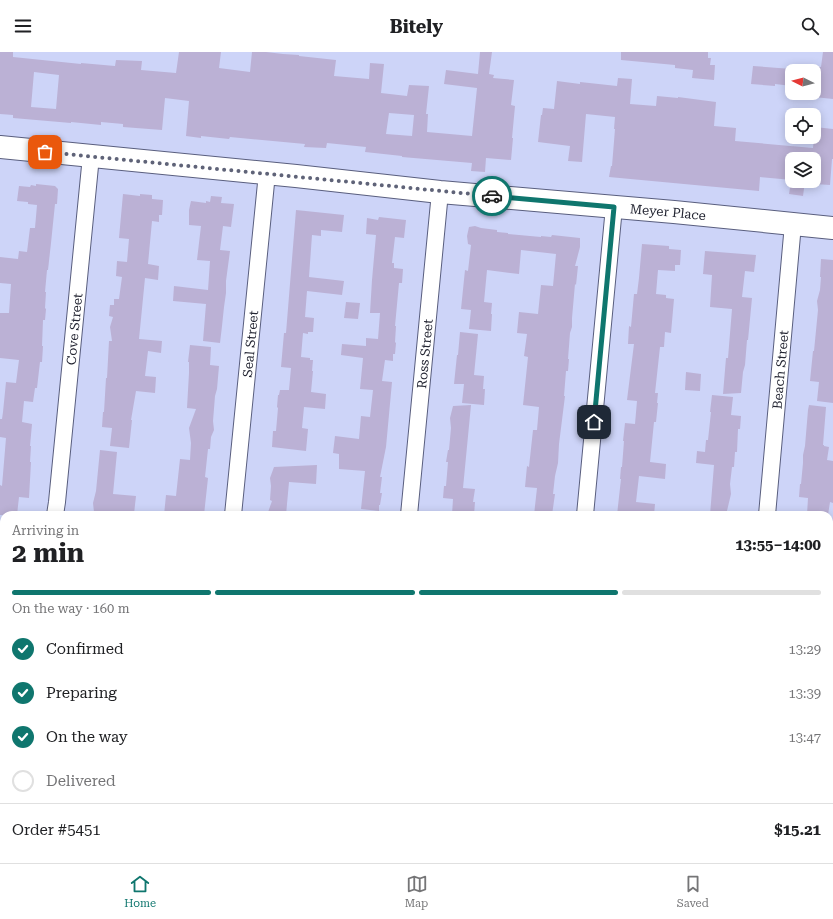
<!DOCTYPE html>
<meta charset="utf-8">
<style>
:root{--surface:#fff;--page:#f2f2f2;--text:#202124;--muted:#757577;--line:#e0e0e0;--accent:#0f766e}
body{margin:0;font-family:"Roboto Serif",serif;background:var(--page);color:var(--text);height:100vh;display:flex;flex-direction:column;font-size:15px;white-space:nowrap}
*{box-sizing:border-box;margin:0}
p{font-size:13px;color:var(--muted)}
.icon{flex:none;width:22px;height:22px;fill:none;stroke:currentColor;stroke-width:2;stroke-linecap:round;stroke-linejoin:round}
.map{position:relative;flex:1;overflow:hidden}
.panel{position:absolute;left:0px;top:459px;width:833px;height:352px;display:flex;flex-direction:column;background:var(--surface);border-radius:12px 12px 0 0;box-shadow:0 2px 10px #0003}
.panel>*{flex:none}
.needle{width:26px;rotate:276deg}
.fabs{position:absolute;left:785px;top:12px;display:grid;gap:8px}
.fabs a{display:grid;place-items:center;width:36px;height:36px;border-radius:8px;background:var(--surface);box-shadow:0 2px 10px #0003;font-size:20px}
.pin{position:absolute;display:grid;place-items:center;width:34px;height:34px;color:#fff;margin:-17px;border-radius:8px;box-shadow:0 2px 6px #0006}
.courier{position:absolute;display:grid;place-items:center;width:40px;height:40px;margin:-20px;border:3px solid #0f766e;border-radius:50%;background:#fff;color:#222;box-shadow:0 1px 5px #0007}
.summary em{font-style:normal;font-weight:700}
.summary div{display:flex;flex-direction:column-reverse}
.summary{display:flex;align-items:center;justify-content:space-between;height:68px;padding:0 12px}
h1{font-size:26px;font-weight:700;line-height:30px}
.bar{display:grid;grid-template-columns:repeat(4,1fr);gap:6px 4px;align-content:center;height:48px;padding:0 12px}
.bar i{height:5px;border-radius:3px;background:var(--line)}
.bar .active{background:var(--accent)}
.bar p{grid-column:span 4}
.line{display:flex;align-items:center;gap:10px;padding:0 12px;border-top:1px solid var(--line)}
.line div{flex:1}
ol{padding:0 12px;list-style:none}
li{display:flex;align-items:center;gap:12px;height:44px}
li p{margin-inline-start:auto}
li .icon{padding:4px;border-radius:50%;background:var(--accent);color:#fff;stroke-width:4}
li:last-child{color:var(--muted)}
li i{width:22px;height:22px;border:2px solid var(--line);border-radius:50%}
header{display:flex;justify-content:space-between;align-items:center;height:52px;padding:0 12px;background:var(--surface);font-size:18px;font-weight:700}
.tabs{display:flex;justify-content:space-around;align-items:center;height:56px;border-top:1px solid var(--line);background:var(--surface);font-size:11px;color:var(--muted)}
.tabs a{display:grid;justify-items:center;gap:2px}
.tabs .active{color:var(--accent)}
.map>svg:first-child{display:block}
.building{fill:#bbb1d5;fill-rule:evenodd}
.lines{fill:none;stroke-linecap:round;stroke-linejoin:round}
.street-casing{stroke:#595e7e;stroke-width:18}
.secondary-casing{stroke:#595e7e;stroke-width:24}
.street{stroke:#fff;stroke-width:16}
.secondary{stroke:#fff;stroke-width:22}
.done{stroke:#5f6378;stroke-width:4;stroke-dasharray:0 7.2}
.route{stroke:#0f766e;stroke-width:5}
.labels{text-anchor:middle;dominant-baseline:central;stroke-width:3.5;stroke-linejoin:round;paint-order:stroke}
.street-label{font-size:13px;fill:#242633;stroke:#dce1ff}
</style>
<header><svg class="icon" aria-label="menu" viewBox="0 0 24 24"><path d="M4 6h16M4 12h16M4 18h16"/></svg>Bitely<svg class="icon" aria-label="search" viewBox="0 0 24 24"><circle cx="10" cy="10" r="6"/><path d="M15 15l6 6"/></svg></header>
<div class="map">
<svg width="833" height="811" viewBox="0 0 833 811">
<rect width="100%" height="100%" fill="#cdd4f8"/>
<path class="building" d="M0,0H13V5L81,12V11L115,14L116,8L142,9L141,18L176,21L179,0H221L219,16L250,20L252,0H266L283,2L299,3V4L336,8L334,24L369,27L370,11L384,12L381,41L407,44L409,33L429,34L426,62H428L427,80L472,84L477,36L444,32L446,18L478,22L480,0H492L489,22L494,23L493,26L514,28L511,53L515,54L512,86H513L511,108L486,106L485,120L471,119L472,111L402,105V104L365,100L366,95L327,91L326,96L304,95L305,92L230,85L229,87L201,84V86L186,84L189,49L165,46L162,78L123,75V72L101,70V73L71,70V71L13,66V63L0,62ZM34,20L59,23L56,57L31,55ZM389,61L414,63L412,84L386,82Z
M621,0H708V6H711L710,13H715L714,28L692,26L693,18L675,16V13L621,8Z
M823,0H833V47L814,45V14L821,15Z
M753,14L792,17V34L775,32V34L751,32Z
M618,26L632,27L630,52L656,54L657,44L678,46V45L716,50L714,74L736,76L735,89L813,96L815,75L833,77V107H832L830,133L814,132V107H792V128L760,125L759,139L609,125L611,114H612L615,77H614L615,65L586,62L582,110L568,109L570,94L538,90L541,63H542L543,56L554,57L557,29L580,32V30L617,34Z
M791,129H805L803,144L789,142Z
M36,132L55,134L58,137L57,152H55L51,191L48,218H47L45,240H46L45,256L46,257L45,268H43L42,294H43L42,310H40L37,336H35L33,350L24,349L22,370L32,372L30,394H31L30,410H31L29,446L19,445L17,463H0V433L2,434L6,386L0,385V367H2L3,360L6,330L16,331L19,308L0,306V261H9L11,232L0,231V205L18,207L19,199L27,200L30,176H35L37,153L28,152V150L17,149L19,134L30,135L31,133L36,134Z
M123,142L140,144V142L152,143V147L163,148L162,163H159V170L152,169L148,212L159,214L158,228L145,226L139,287L162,289L161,301L148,299L145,324L156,325L155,341L136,339L131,368H132L129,396L110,394L112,376L102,375L103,360H104L106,326H107L109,289H112L110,275L113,265L109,264L110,253H114V247H119L122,225L116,224L117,209L127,210L129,187L119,186Z
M211,144L222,145L221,151L234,152L231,175L223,174L220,198L230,199L226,229V241L224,255L222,274L220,291L203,289L206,252L173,249L174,234L208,238L210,209L197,208L201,174L189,173V158L191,149L206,151V149L210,150Z
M296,158L344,163L342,180L321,178V184L312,183L309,225L344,229L342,243L307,239L305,265L314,266L313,280H308V282L303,281L301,305L310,306V308H313L312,319H313L311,340L326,342L325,357L304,355L302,376L308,377L306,399L272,395L273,379H276L278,356L277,355L278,343H279L280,338H289L291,316L281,315L284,281H286Z
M379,165L406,168L404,186L395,185L392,211H394V216L403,217L402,231H399L395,274H396L395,290L396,291L395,302H393V309L385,308L382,329L392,330L386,395L380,425H382L380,441H382L380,453H379V459L361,457L365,419L339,417V402L333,401L335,384L359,387L361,364L370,365L373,338L360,337L363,306L341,303L342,292L366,294V286L378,287L380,261H370L372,228L376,183L366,182L367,166L378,168Z
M475,174L481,176L497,178V180L508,181V182L541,185V184L551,185L552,183L580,186V195L575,214H578L576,233L575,232L572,266V275L570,281L568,307H569L568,319H566L564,344H565L559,392L558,411L555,424L553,442H555L552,463H534L537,436L525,435L527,414L529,415L533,378H537L539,355L523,353L528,305L524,304L527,282L517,281L519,260L538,262L541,233L553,234L556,202L521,198L519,222L487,218L484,250L492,251L491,262H492L491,279L469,277L471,258L461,257L465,218L468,219L471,193L468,192L467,184L469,175Z
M642,192L669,194V197L681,198L680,213H675V219L658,218L656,242L666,243V246L674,247L671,281L665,280L664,295H660L655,341H658L657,351H658L656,370H654L650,410L666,412L665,427L639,424L636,450L655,452L654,463H617L621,427H620L621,415H622L624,389H623L625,371L635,372L637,349L627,348L634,292H628L629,274L631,275L634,242H637L639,226Z
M705,199L756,203L754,220L745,219L742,245L752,246L748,288H747L745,313L743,320L741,341L723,342L726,306H728L732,257L710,255L712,223L703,222Z
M821,207L833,208V351L817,349L819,330L810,329L813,299H814L818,258L817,249L820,238L821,225H820Z
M346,250L360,251L358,267L344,266Z
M460,280L478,282L474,323L484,324L483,337H485L484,353L462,351L464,332H454L457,303H458Z
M190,293L211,295L210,313L219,314L217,337L215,344L213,369L214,378L211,385L210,397H208L205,425L208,426L204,463H164L166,443L176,444L180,407L190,408L191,391L189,376L196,357L187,356L189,321V310H188Z
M686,320L701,322L700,339L685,338Z
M712,343L733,345L731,363L741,364L740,377H738L737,400H735L734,415H732L730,432L731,442L726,463H710L714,413L696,411L697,399L705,400L706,388H708L711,360H710Z
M471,353L463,436L475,437L473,450H475L474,463H452L453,447L443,446L444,434H446L448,410H446L448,398H449L451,376L450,366L453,354Z
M809,353L826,355L823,393H824V394L829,395L827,408L833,409V451L830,450L828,463H807L808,446L799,445L800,432H801L803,411V403L805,394L808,358Z
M100,398L117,400L113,442L136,444L134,462L121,460V463H100L94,460L93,451L96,439Z
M317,413L316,432L289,430L286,463H267L272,449L270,448L271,434L270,426L274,415Z"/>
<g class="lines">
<defs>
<g id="street">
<path id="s1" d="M55,463L57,450L91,104"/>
<path id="s2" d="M233,463L267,121"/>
<path id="s3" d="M409,463L440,140"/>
<path d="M585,463L614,155"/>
<path id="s4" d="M767,463L793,172"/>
<path d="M207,811V807"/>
</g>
<g id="secondary">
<path id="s5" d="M0,95L296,124L440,140L674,160L833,176"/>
<path d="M0,667L4,668"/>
<path d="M829,746L833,747"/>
</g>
</defs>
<use href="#street" class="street-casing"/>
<use href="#secondary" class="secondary-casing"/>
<use href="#street" class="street"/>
<use href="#secondary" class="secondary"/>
</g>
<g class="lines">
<path class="done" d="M45,100L492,144"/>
<path class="route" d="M492,144L614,155L594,370"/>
</g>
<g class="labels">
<g class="street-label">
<text stroke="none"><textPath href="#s5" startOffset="671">Meyer Place</textPath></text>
<text stroke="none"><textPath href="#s1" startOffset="187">Cove Street</textPath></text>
<text stroke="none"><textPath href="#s2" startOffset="172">Seal Street</textPath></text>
<text stroke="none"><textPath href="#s3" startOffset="162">Ross Street</textPath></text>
<text stroke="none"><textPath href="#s4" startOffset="146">Beach Street</textPath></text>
</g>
</g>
</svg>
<div class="fabs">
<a><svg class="needle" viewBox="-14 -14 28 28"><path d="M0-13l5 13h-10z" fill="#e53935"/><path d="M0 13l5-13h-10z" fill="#757577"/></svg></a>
<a><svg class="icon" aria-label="locate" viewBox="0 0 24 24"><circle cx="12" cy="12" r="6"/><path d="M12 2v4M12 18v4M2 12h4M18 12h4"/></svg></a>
<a><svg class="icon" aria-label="layers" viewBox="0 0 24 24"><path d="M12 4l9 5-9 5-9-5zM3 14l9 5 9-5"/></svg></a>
</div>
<div class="pin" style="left:45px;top:100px;background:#ea580c"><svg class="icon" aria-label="bag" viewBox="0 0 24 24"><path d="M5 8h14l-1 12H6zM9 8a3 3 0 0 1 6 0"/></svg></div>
<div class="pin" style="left:594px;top:370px;background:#1f2937"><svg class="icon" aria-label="home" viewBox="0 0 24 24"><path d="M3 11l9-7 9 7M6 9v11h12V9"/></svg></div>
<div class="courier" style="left:492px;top:144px"><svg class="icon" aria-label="car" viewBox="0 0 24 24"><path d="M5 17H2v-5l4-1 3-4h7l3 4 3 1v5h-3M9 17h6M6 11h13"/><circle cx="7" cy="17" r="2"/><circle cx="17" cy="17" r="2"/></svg></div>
<section class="panel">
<div class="summary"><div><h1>2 min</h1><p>Arriving in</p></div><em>13:55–14:00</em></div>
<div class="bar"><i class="active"></i><i class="active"></i><i class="active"></i><i></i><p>On the way · 160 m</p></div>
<ol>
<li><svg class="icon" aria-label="check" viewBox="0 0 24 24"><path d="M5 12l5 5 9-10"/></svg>Confirmed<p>13:29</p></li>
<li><svg class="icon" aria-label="check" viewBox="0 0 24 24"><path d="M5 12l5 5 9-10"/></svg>Preparing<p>13:39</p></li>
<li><svg class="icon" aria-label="check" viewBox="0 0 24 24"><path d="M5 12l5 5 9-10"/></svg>On the way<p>13:47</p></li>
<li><i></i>Delivered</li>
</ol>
<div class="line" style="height:52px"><div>Order #5451</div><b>$15.21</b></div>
</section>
</div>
<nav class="tabs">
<a class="active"><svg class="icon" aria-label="home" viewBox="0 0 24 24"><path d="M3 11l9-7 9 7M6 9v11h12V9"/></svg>Home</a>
<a><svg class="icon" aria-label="map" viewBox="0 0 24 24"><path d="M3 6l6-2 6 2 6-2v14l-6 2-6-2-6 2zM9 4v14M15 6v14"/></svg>Map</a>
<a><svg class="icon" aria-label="saved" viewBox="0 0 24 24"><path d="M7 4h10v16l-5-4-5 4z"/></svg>Saved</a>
</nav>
